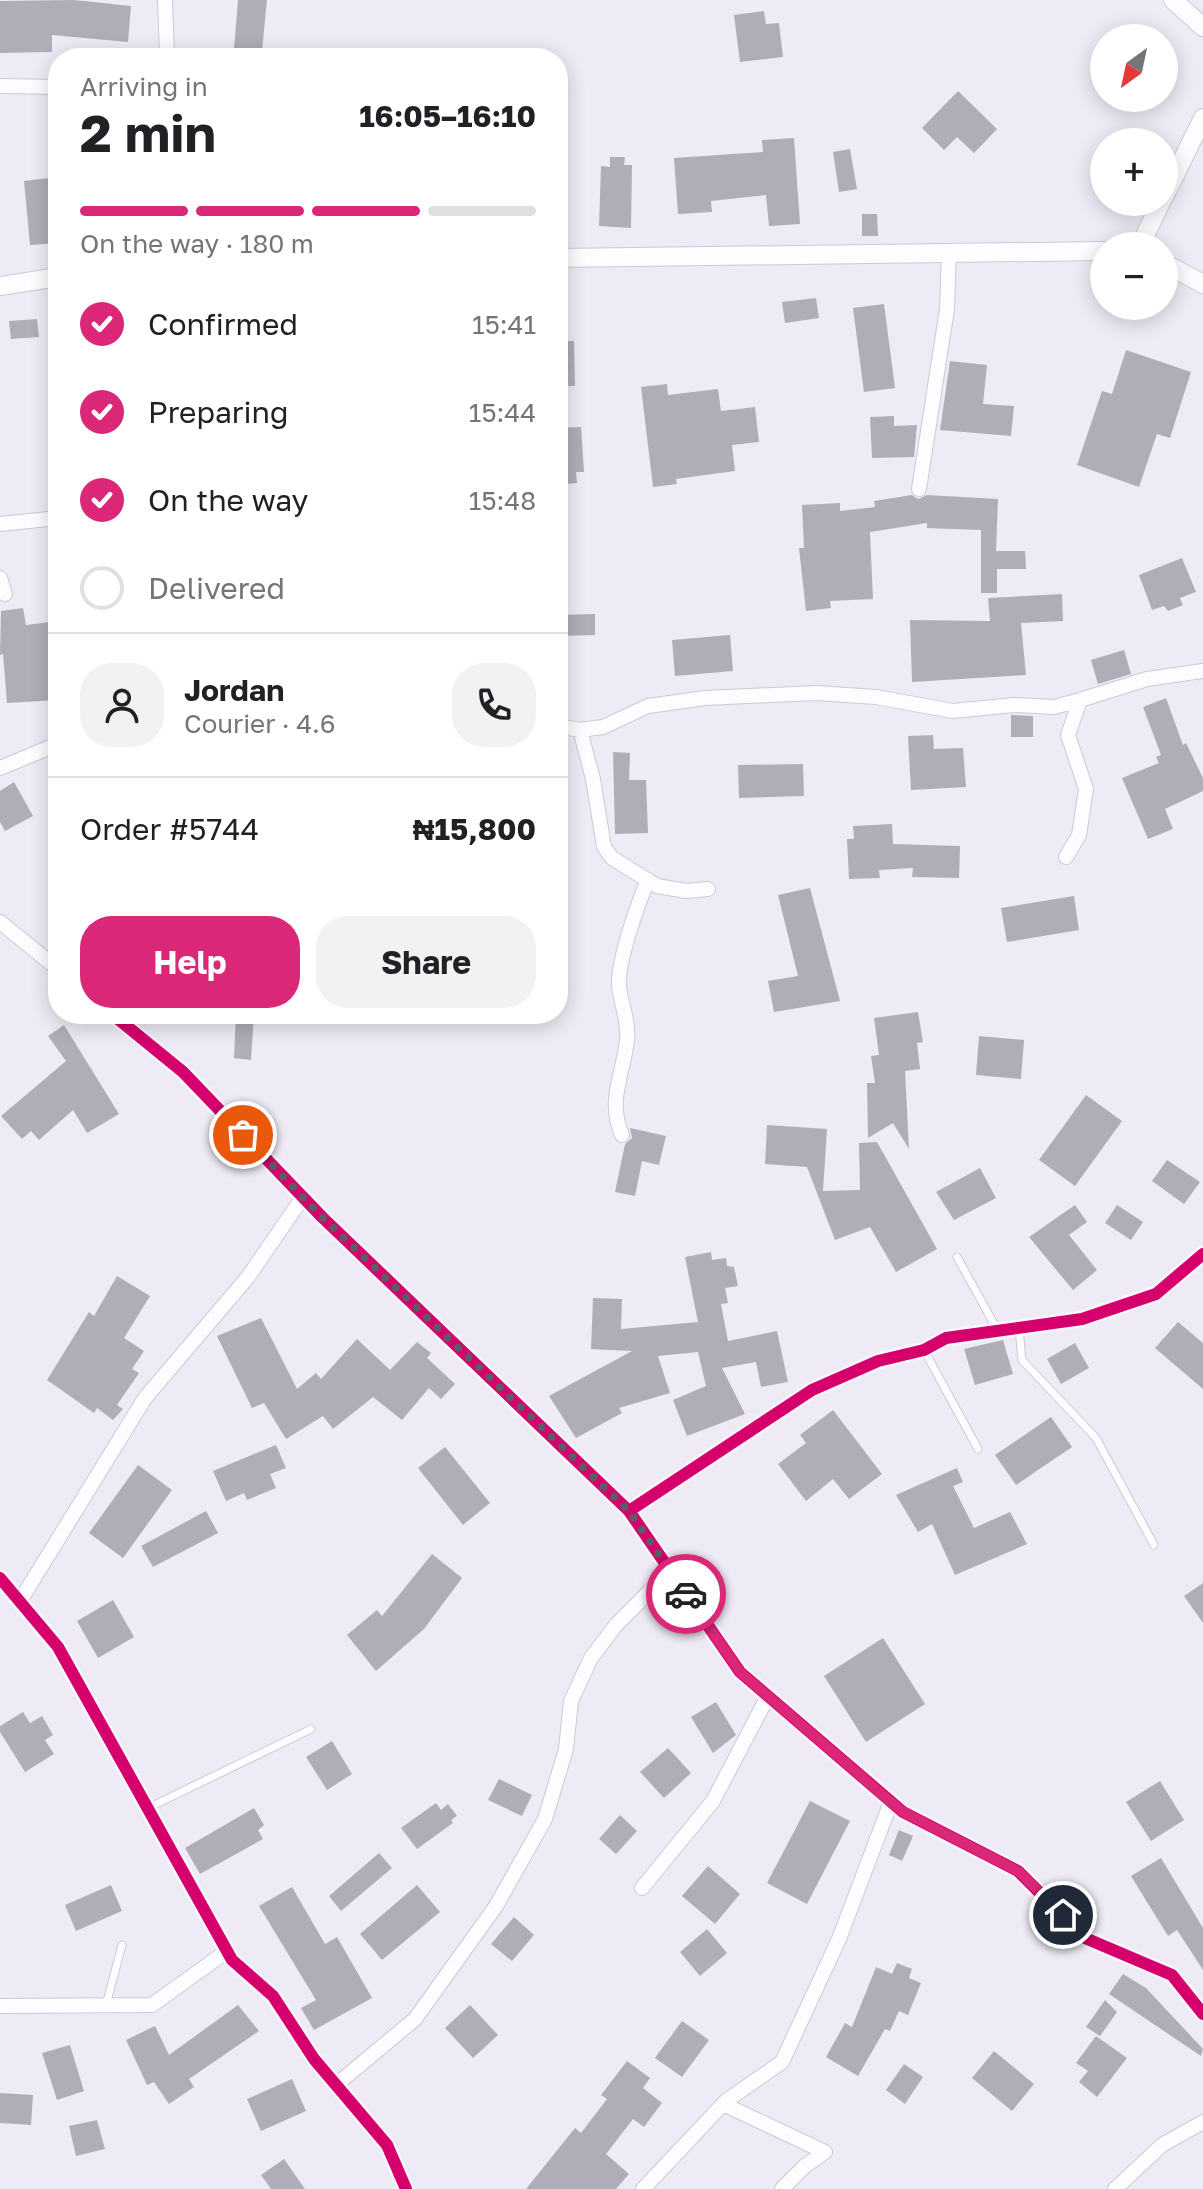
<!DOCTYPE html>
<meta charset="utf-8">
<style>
:root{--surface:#fff;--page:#f2f2f2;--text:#202124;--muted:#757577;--line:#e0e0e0;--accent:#db2777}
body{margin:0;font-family:"Golos Text",sans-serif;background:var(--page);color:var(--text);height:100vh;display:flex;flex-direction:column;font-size:30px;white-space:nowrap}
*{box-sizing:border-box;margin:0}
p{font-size:26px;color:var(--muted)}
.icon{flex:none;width:44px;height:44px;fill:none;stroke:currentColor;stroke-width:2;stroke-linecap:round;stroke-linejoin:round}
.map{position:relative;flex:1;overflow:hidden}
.sheet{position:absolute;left:48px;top:48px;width:520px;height:976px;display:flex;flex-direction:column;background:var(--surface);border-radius:32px;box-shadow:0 4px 20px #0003}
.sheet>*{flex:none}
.needle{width:52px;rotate:213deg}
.controls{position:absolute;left:1090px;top:24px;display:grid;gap:16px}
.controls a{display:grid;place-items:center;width:88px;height:88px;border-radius:50%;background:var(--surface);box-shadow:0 4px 20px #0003;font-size:40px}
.pin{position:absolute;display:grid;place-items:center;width:68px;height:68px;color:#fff;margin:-34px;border:4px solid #fff;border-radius:50%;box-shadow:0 2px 8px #0007}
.courier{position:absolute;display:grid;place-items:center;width:80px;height:80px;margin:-40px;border:6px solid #db2777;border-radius:50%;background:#fff;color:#222;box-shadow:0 2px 10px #0007}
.summary em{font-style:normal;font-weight:700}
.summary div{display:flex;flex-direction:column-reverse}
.summary{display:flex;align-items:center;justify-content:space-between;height:136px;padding:0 32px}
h1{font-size:52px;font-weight:700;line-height:60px}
.bar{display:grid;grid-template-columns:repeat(4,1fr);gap:12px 8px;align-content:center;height:96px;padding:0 32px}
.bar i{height:10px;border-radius:6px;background:var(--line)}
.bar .on{background:var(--accent)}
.bar p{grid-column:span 4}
.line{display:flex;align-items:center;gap:20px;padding:0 32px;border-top:2px solid var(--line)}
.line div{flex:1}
.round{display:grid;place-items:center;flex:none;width:84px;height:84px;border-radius:32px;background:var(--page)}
ol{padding:0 32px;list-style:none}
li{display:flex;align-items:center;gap:24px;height:88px}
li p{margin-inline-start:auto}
li .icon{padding:8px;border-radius:50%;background:var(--accent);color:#fff;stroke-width:4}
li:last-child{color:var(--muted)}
li i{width:44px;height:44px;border:4px solid var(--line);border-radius:50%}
.action{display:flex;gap:16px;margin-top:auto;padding:16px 32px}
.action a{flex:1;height:92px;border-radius:32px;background:var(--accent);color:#fff;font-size:32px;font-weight:700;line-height:92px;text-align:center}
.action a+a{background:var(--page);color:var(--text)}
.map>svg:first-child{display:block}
.building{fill:#b1adb8}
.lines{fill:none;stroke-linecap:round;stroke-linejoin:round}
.service-casing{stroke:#ccc9d4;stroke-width:9}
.minor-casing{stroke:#ccc9d4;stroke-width:16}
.tertiary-casing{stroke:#ccc9d4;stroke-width:20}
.service{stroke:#fdfcfe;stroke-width:7}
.minor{stroke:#fdfcfe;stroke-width:14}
.tertiary{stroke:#fdfcfe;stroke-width:18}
.cycleway-casing{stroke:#f9f7fd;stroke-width:17}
.cycleway{stroke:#d6006c;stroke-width:12}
.done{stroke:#5f5b66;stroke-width:8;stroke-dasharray:0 14.4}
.route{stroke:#db2777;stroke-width:10}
</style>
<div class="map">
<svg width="1203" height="2189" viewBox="0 0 1203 2189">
<rect width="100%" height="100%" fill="#efebf6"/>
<path class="building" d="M74,0L131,6L128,42L52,35V52L0,53V1Z
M238,0H267L262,51L234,49Z
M764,11L766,24L779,23L783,57L740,62L734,15Z
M958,91L997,129L974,153L957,137L944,150L922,128Z
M794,138L800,224L769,226L766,195L711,201L712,212L678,214L674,158L763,152L762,140Z
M850,149L857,189L839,192L833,152Z
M610,157H625L624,165H632L631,228L599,226L601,166L610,167Z
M58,177V243L30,245L24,181Z
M862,214H877L878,236H862Z
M816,298L819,318L785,323L782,302Z
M884,304L895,388L864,392L853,308Z
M37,319L39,337L11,339L9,321Z
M558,341H574L575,386H558Z
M1126,350L1191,372L1170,438L1157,434L1139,487L1077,465L1102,391L1112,394Z
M950,361L987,365L983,404L1014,406L1011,436L940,430Z
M667,384L668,395L718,389L721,411L755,407L759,442L732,445L735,471L676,479L677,484L653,487L641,387Z
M894,416V426L917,425L914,457L872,458L870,417Z
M581,427L584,472H576L577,483L558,485V428Z
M912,495L918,499L927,495L998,499L996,551H1025L1026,569H997V593H981V530L927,528V523L870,532L873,599L830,601L831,608L806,611L799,548H804L802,505L840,503V511L875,507L874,501Z
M1182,558L1196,592L1180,598L1183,605L1168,611L1164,606L1152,610L1139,575Z
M1062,594L1063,621L1021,623L1026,675L912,682L910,620L990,621L988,598Z
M23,608L26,625L58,621V700L7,703L3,654L0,655L1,611Z
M595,614V635L558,636V615Z
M730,635L733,671L675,676L672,640Z
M1124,650L1131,674L1098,684L1091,660Z
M1166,698L1183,745L1186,743L1203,778V791L1165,809L1173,829L1148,839L1122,778L1159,763L1156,757L1161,755L1143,707Z
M1011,715L1033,716V737H1011Z
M933,735L934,749L963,748L966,787L911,790L908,736Z
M613,752L630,753L629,780H646L648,833L615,834Z
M803,764L804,796L739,798L738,765Z
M14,782L33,816L5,831L0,822V791Z
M892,824L893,844L960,846L959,878L912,877L913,868L879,870L880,878L849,879L847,839H854L853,826Z
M810,888L840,1001L774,1012L768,981L798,976L778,895Z
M1074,896L1079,930L1007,942L1001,908Z
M918,1012L923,1042L917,1043L920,1069L905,1071L909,1149L893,1123L868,1138L867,1083H875L871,1056L879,1055L874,1018Z
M236,1014H254L251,1060L234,1058Z
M64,1025L119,1114L87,1133L73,1110L39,1140L31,1131L22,1139L1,1116L66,1061L48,1036Z
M979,1036L1024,1040L1021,1079L976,1075Z
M1086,1095L1122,1121L1075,1186L1039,1160Z
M767,1125L827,1129L823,1191L860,1190L859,1143L877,1142L937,1249L896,1272L870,1227L835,1240L807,1167L765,1164Z
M630,1128L666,1136L659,1165L642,1161L635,1196L615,1192L625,1144L632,1138Z
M1167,1160L1200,1182L1184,1204L1152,1181Z
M980,1168L996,1198L954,1220L936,1192Z
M1075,1205L1087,1222L1069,1235L1097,1270L1073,1290L1029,1237Z
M1117,1205L1143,1222L1131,1240L1105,1223Z
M711,1252L712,1260L726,1258L727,1266L734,1267L738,1286L725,1288L728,1303L721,1304L728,1341L777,1331L788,1382L761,1387L756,1362L722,1368L745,1414L687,1436L673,1400L706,1386L698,1352L658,1356L670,1393L619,1408L622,1413L576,1438L549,1396L632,1351L591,1349L593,1298L622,1299L621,1329L698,1322L685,1257Z
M117,1276L150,1296L124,1338L144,1351L132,1369L139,1373L117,1405L123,1409L113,1420L97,1408L94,1413L47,1380L89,1312L94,1316Z
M261,1318L297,1389L316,1373L321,1379L357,1339L390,1370L417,1342L431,1353L427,1358L455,1384L441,1399L429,1388L402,1420L373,1397L333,1429L323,1416L286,1439L264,1403L252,1408L217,1336Z
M1178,1322L1203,1343V1389L1155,1348Z
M1003,1340L1013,1374L975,1385L964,1349Z
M1075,1343L1089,1368L1061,1384L1047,1359Z
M833,1410L882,1474L849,1499L833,1479L806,1501L778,1464L806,1443L800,1435Z
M1051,1417L1072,1447L1016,1485L995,1455Z
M276,1445L286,1468L270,1474L276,1488L247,1500L244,1493L226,1501L213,1471Z
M445,1447L490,1503L463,1525L418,1468Z
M138,1465L172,1490L123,1558L89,1533Z
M957,1468L963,1482L953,1486L974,1528L1010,1512L1027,1544L955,1575L932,1524L918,1532L896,1495Z
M206,1511L218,1533L153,1567L141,1546Z
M432,1554L462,1578L424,1629L376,1671L347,1635L377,1610L382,1616Z
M1203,1583V1623L1184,1596Z
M113,1600L134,1637L98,1658L77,1621Z
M883,1638L925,1704L866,1742L824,1676Z
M716,1702L736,1735L713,1753L691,1717Z
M23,1712L30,1723L42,1716L53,1735L45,1740L54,1754L25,1772L0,1732V1726Z
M332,1741L352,1774L327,1790L306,1757Z
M668,1748L691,1773L664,1798L640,1772Z
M499,1779L532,1795L522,1816L488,1800Z
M1160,1781L1184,1820L1151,1841L1126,1802Z
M810,1801L850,1821L807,1904L767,1883Z
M436,1803L441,1810L448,1804L457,1816L451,1820L453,1823L417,1849L401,1828Z
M254,1808L264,1825L258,1830L263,1839L200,1874L185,1848Z
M620,1815L637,1831L616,1854L599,1839Z
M899,1830L913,1836L902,1861L889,1855Z
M379,1853L392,1868L341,1911L329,1896Z
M1161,1858L1203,1928V1970L1177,1930L1168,1936L1131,1876Z
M708,1866L740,1894L715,1924L682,1896Z
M111,1885L122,1911L76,1931L65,1905Z
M417,1885L440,1912L382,1960L360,1934Z
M292,1887L325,1944L337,1937L372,1998L314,2030L301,2008L316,2000L259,1906Z
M514,1917L534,1935L512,1961L491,1944Z
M707,1929L727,1953L700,1976L680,1952Z
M897,1963L912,1969L909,1978L921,1983L908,2015L899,2011L890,2031L885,2029L858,2076L826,2057L845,2023L852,2027L876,1967L892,1974Z
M1123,1974L1146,1988L1203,2049L1201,2056L1109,1994Z
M1105,2000L1117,2012L1100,2036L1086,2027Z
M238,2005L259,2031L189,2079L194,2087L169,2104L154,2082L147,2085L126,2040L155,2026L169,2055Z
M470,2005L498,2035L473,2058L445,2028Z
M682,2021L709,2040L682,2077L655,2058Z
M1096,2036L1127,2058L1097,2097L1079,2082L1088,2071L1076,2063Z
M70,2045L84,2091L57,2100L42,2053Z
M994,2051L1034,2084L1012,2111L972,2078Z
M627,2061L650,2078L643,2088L662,2103L644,2127L633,2119L606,2154L629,2174L616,2189H526L575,2128L581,2133L607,2099L601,2095Z
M904,2064L923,2077L905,2104L886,2090Z
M292,2079L306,2111L261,2131L247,2099Z
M0,2093L33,2095L31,2125L0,2123Z
M97,2120L105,2149L76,2156L69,2126Z
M284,2159L305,2189H271L261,2175Z"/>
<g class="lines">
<defs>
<path id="service" d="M957,1257L998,1331
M1019,1328L1022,1360L1096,1438L1154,1545
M924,1350L978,1449
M148,1808L311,1729
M106,2005L122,1945"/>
<path id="minor" d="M165,0L167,58
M0,86L58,87
M919,489L947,309L949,251
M0,524L58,518
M0,578L5,594
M558,726L580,730L603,727L648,706L705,698L816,693L876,697L953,711L1014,705L1054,707L1080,700
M580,730L593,779L604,847L612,858L657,886L686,891L708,889
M0,768L58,744
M1066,857L1079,835L1086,789L1068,735L1080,700L1147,679L1203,671
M0,922L58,969
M112,1014L183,1072L322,1217L629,1511L740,1672L903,1812L1018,1871L1085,1938L1172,1975L1203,2014
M622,1135C607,1100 623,1076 627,1040C629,1020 621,1005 619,986C617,963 638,903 648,880
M629,1511L812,1390L878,1361L924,1350L946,1338L1082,1319L1156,1294L1203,1254
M0,1578L58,1647L232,1960L273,1996L314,2059L387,2145L406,2189
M20,1601L145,1398L248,1277L303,1197
M642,1888L713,1801L768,1696
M0,2006L152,2005L227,1951
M336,2085L415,2019L496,1906L545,1819L566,1749L571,1701L591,1658L616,1625L670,1571
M723,2104L825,2152L805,2166L782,2189
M643,2189L726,2101L782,2062L839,1939L891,1802
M1115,2189L1162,2145L1203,2122"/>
<path id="tertiary" d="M1173,0L1203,27
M1164,197L1203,118
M1140,246L1161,202
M558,258L1104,251
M1164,263L1203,284
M0,286L58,277"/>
</defs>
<use href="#service" class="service-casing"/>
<use href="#minor" class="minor-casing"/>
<use href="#tertiary" class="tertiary-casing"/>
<use href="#service" class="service"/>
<use href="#minor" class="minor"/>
<use href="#tertiary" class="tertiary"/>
<defs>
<path id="cycleway" d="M112,1014L183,1072L322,1217L629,1511L740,1672L903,1812L1018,1871L1085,1938L1172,1975L1203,2014
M629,1511L812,1390L878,1361L924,1350L946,1338L1082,1319L1156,1294L1203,1254
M0,1578L58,1647L232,1960L273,1996L314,2059L387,2145L406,2189"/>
</defs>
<use href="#cycleway" class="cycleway-casing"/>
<use href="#cycleway" class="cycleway"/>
</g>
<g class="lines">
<path class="done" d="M243,1135L322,1217L629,1511L686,1594"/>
<path class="route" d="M686,1594L740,1672L891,1802L903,1812L1018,1871L1063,1915"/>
</g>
</svg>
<div class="controls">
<a><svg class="needle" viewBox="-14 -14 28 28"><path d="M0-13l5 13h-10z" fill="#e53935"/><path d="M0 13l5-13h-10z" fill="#757577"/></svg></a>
<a>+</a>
<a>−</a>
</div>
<div class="pin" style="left:243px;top:1135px;background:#ea580c"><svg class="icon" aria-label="bag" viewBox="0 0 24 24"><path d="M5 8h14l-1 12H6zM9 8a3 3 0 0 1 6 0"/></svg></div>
<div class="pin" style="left:1063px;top:1915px;background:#1f2937"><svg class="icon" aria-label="home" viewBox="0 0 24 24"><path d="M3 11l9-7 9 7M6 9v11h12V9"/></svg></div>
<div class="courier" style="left:686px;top:1594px"><svg class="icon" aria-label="car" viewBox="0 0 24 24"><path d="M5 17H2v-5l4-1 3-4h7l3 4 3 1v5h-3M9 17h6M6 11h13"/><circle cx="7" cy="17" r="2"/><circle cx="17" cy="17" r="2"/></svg></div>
<section class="sheet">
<div class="summary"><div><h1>2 min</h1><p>Arriving in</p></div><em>16:05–16:10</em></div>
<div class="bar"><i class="on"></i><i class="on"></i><i class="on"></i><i></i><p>On the way · 180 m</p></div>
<ol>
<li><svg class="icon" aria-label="check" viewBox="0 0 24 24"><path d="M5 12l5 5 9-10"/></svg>Confirmed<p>15:41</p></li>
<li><svg class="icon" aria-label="check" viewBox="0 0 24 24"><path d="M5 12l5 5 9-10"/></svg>Preparing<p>15:44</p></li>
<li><svg class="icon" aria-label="check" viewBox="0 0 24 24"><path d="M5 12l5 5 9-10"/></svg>On the way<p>15:48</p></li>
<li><i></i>Delivered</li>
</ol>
<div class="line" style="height:144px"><a class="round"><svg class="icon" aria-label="person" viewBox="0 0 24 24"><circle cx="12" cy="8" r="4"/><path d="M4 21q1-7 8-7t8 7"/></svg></a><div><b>Jordan</b><p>Courier · 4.6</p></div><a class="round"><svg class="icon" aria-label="phone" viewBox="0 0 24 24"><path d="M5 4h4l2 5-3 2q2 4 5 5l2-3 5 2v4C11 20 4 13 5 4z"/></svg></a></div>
<div class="line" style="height:104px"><div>Order #5744</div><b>₦15,800</b></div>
<div class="action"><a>Help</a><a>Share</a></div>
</section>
</div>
